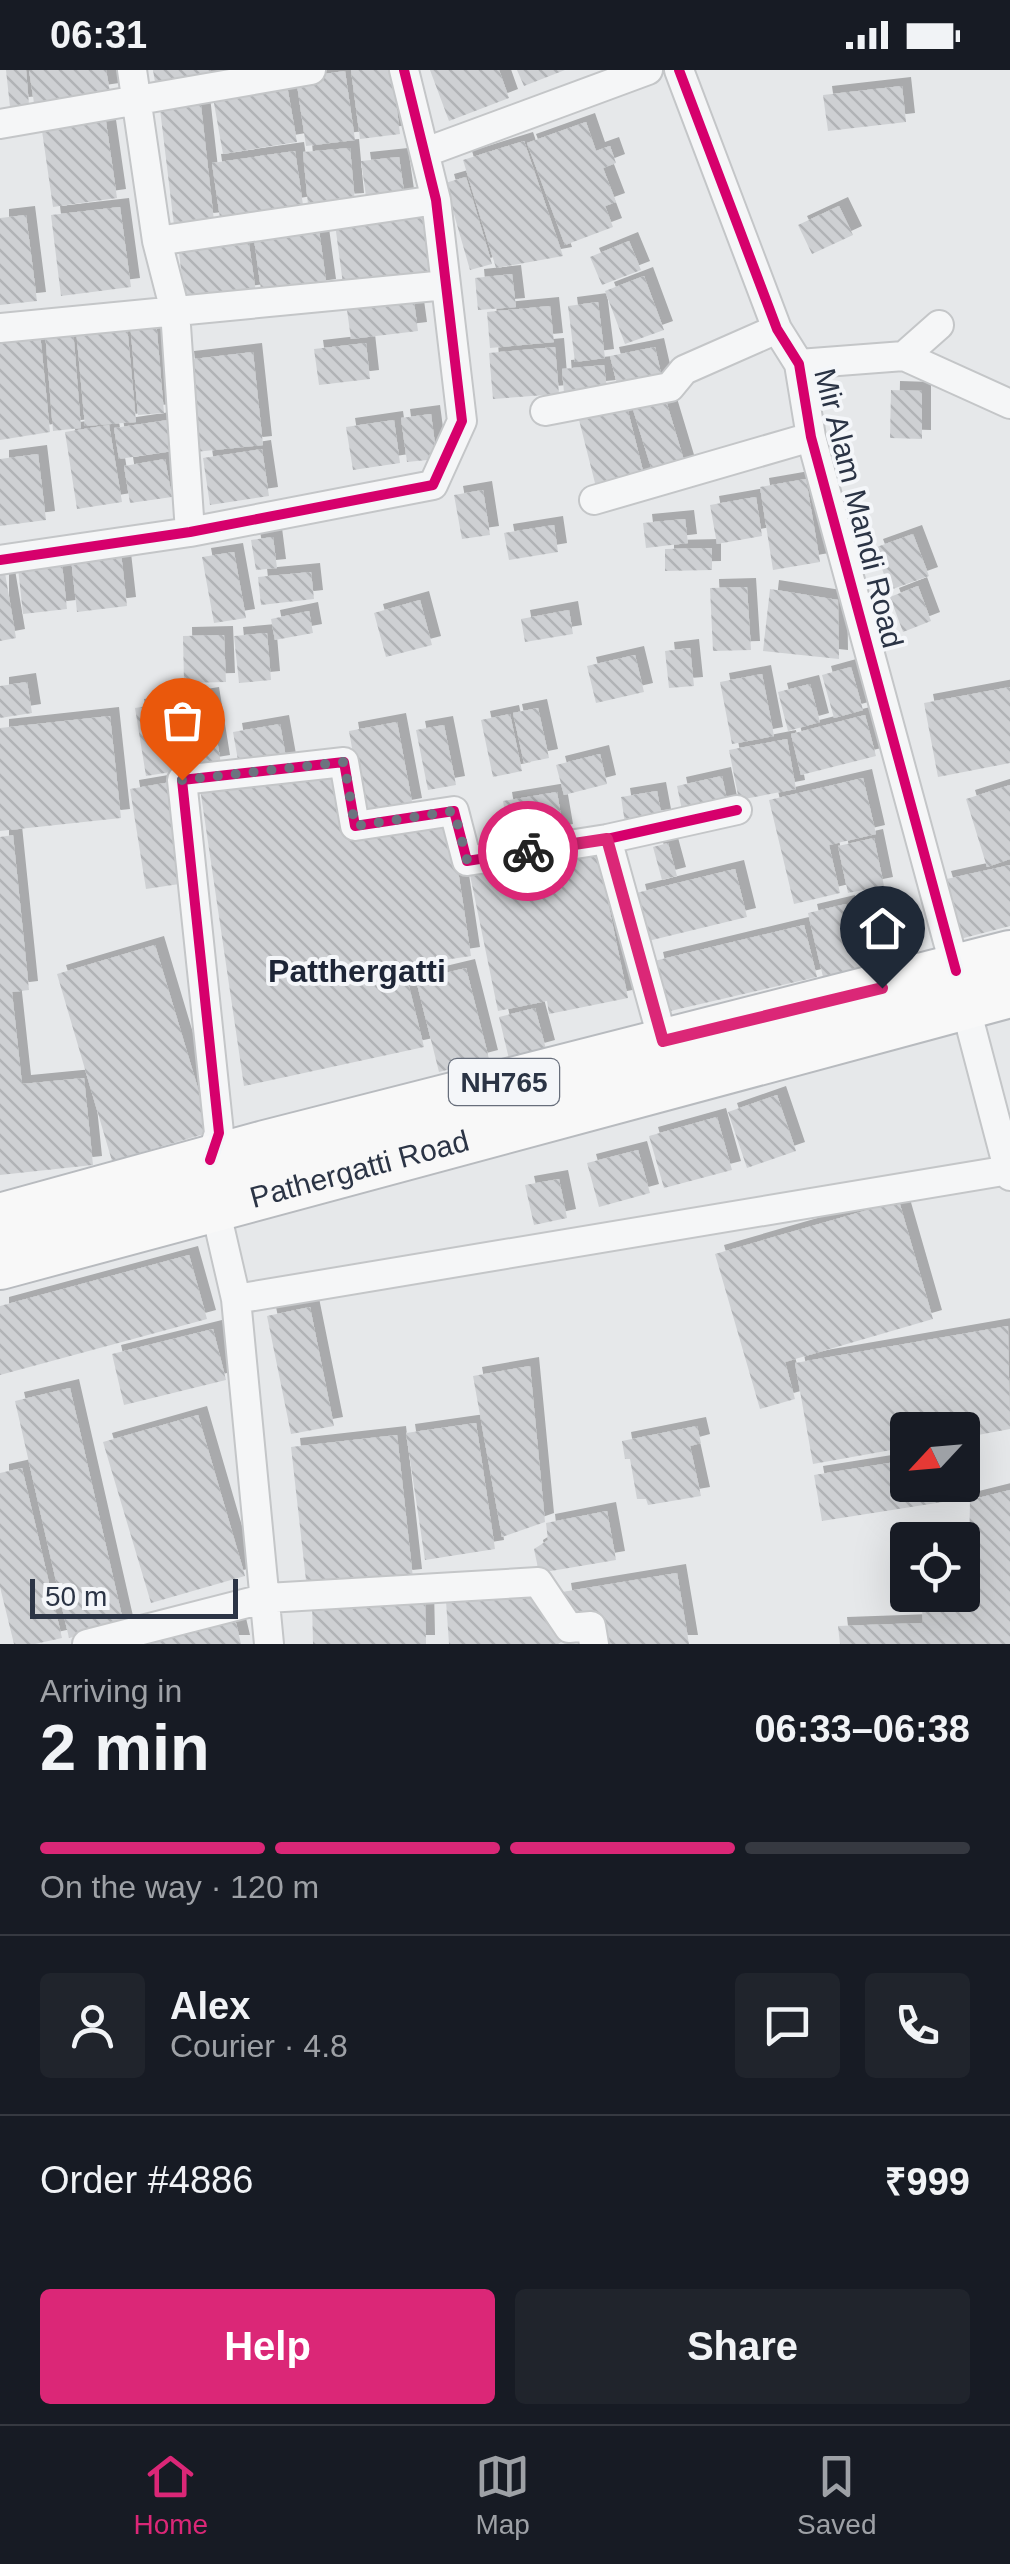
<!DOCTYPE html>
<meta charset="utf-8">
<style>
:root{--surface:#171b24;--page:#20242c;--text:#f1f3f6;--muted:#9ea1a6;--line:#363941;--accent:#db2777}
body{margin:0;font-family:Helvetica,sans-serif;background:var(--page);color:var(--text);height:100vh;display:flex;flex-direction:column;font-size:38px;white-space:nowrap}
*{box-sizing:border-box;margin:0}
p{font-size:32px;color:var(--muted)}
.icon{flex:none;width:55px;height:55px;fill:none;stroke:currentColor;stroke-width:2;stroke-linecap:round;stroke-linejoin:round}
.map{position:relative;height:1574px;overflow:hidden}
.side{display:flex;flex-direction:column;background:var(--surface);flex:1}
.side>*{flex:none}
.needle{width:65px;rotate:244deg}
.tools{position:absolute;left:890px;top:1342px;display:grid;gap:20px}
.tools a{display:grid;place-items:center;width:90px;height:90px;border-radius:10px;background:var(--surface);box-shadow:0 10px 40px #0002;font-size:50px}
.scale{position:absolute;left:30px;bottom:25px;width:208px;box-sizing:border-box;padding-left:10px;border:5px solid #2b3445;border-top:0;font-size:28px;line-height:35px;white-space:nowrap;color:#2b3445;-webkit-text-stroke:8px #f4f6f9;paint-order:stroke}
.pin{position:absolute;display:grid;place-items:center;width:85px;height:85px;color:#fff;margin:-102px -42px;border-radius:50% 50% 50% 0;rotate:-45deg;box-shadow:0 0 10px #0007}
.pin .icon{rotate:45deg}
.courier{position:absolute;display:grid;place-items:center;width:100px;height:100px;margin:-50px;border:8px solid #db2777;border-radius:50%;background:#fff;color:#222;box-shadow:0 2px 12px #0007}
.summary em{font-style:normal;font-weight:600}
.summary div{display:flex;flex-direction:column-reverse}
.summary{display:flex;align-items:center;justify-content:space-between;height:170px;padding:0 40px}
h1{font-size:65px;font-weight:600;line-height:75px}
.bar{display:grid;grid-template-columns:repeat(4,1fr);gap:15px 10px;align-content:center;height:120px;padding:0 40px}
.bar i{height:12px;border-radius:8px;background:var(--line)}
.bar .on{background:var(--accent)}
.bar p{grid-column:span 4}
.line{display:flex;align-items:center;gap:25px;padding:0 40px;border-top:2px solid var(--line)}
.line div{flex:1}
.round{display:grid;place-items:center;flex:none;width:105px;height:105px;border-radius:10px;background:var(--page)}
.action{display:flex;gap:20px;margin-top:auto;padding:20px 40px}
.action a{flex:1;height:115px;border-radius:10px;background:var(--accent);color:#fff;font-size:40px;font-weight:600;line-height:115px;text-align:center}
.action a+a{background:var(--page);color:var(--text)}
.status{display:flex;justify-content:space-between;align-items:center;height:70px;padding:0 50px;background:var(--surface);direction:ltr}
.status svg{height:28px;fill:currentColor}
.dock{display:flex;justify-content:space-around;align-items:center;height:140px;border-top:2px solid var(--line);background:var(--surface);font-size:28px;color:var(--muted)}
.dock a{display:grid;justify-items:center;gap:5px}
.dock .on{color:var(--accent)}
.map>svg:first-child{display:block}
.building{fill:url(#building-back-hatch);filter:url(#shadow)}
.lines{fill:none;stroke-linecap:round;stroke-linejoin:round}
.minor-casing{stroke:#c4c6c8;stroke-width:32}
.trunk-casing{stroke:#b8bbbf;stroke-width:52}
.minor{stroke:#f5f6f7;stroke-width:28}
.trunk{stroke:#f8f8f8;stroke-width:48}
.cycleway-casing{stroke:#f4f6f9;stroke-width:16}
.cycleway{stroke:#d6006c;stroke-width:10}
.done{stroke:#6c737f;stroke-width:10;stroke-dasharray:0 18}
.route{stroke:#db2777;stroke-width:12}
.labels{text-anchor:middle;dominant-baseline:central;stroke-width:8;stroke-linejoin:round;paint-order:stroke}
.shield{fill:#f4f6f9;stroke:#676e7b;stroke-width:2.5}
.shield-label{font-size:28px;font-weight:bold;fill:#2b3445}
.street-label{font-size:30px;fill:#2b3445;stroke:#f4f6f9}
.neighbourhood-label{font-size:32px;font-weight:bold;fill:#1d2536;stroke:#f4f6f9}
</style>
<div class="status"><b>06:31</b><svg viewBox="0 0 49 12"><path d="M0 12V9h3v3zM5 12V6h3v6zM10 12V3h3v9zM15 12V0h3v12zM26 1h20v11H26zM47 4h2v5h-2z"/></svg></div>
<div class="map">
<svg width="1010" height="1574" viewBox="0 0 1010 1574">
<defs>
<pattern id="building-back-hatch" width="6" height="6" patternUnits="userSpaceOnUse" patternTransform="scale(2.5)"><rect width="6" height="6" fill="#ced0d3"/><path d="M-1 5l2 2M0 0l6 6M5-1l2 2" fill="none" stroke="#b1b3b6"/></pattern>
<filter id="shadow"><feDropShadow dx="9" dy="-9" stdDeviation="0" flood-color="#0004"/></filter>
</defs>
<rect width="100%" height="100%" fill="#e6e8ea"/>
<path class="building" d="M6,0H26L29,35L10,37Z
M29,0H106L110,22L34,33Z
M153,0H210L211,11L156,18Z
M351,0H392L400,64L360,69Z
M430,0H499L509,28L449,51Z
M517,0H565L524,16Z
M345,1L355,70L306,76L296,8Z
M286,10L297,72L223,84L212,22Z
M902,16L906,52L828,61L823,25Z
M200,27L214,151L174,155L159,31Z
M105,45L117,128L53,137L41,54Z
M586,52L596,81L610,76L616,93L603,98L616,132L605,136L613,157L565,175L527,73Z
M524,71L563,186L496,198L463,90Z
M350,78L355,132L308,135L303,82Z
M295,81L303,135L220,148L212,93Z
M399,87L405,128L367,133L361,91Z
M466,107L492,194L470,200L445,113Z
M839,136L853,165L812,184L798,155Z
M120,137L131,217L61,226L51,145Z
M430,143L437,202L343,214L335,154Z
M26,145L37,231L0,235V148Z
M319,160L327,218L262,227L254,169Z
M629,171L641,200L602,215L590,187Z
M249,174L256,223L185,232L179,183Z
M512,204L516,237L478,240L475,208Z
M644,206L664,260L625,274L605,221Z
M414,232L418,261L351,269L347,240Z
M598,232L605,288L575,292L568,236Z
M550,236L554,272L490,278L487,242Z
M156,250L164,343L138,345L130,252Z
M127,255L136,352L85,356L76,259Z
M73,259L81,358L53,361L45,261Z
M40,263L50,362L0,370V267Z
M366,273L370,309L319,315L314,279Z
M555,277L559,324L493,329L489,283Z
M655,277L663,312L619,322L610,286Z
M253,282L263,375L195,382L185,290Z
M604,295L607,319L564,323L562,299Z
M891,320L922,321V369L890,368Z
M664,324L686,397L654,407L631,333Z
M626,333L645,409L597,421L578,346Z
M431,344L437,389L407,392L401,348Z
M168,350L173,381L119,389L114,358Z
M394,350L400,393L353,400L346,357Z
M109,355L122,432L77,439L65,362Z
M262,379L269,426L210,435L203,388Z
M38,384L46,450L0,456V389Z
M165,389L172,427L130,433L124,396Z
M806,409L820,492L773,500L760,417Z
M483,420L490,465L462,469L454,425Z
M756,427L762,466L717,474L710,435Z
M685,449L688,473L646,478L643,453Z
M554,455L558,482L509,490L504,463Z
M913,464L929,506L890,520L874,478Z
M273,467L277,498L256,500L251,470Z
M712,478V500L665,501V479Z
M234,482L246,548L214,553L202,487Z
M121,483L127,536L77,542L71,488Z
M62,494L67,539L23,544L18,498Z
M4,497L16,568L0,571V498Z
M311,502L314,529L261,535L258,507Z
M918,516L931,551L903,562L890,527Z
M747,517L751,580L713,581L710,518Z
M770,519L838,530L839,589L763,581Z
M420,530L432,575L386,587L374,543Z
M569,540L573,564L525,572L521,549Z
M309,541L313,563L275,570L271,549Z
M267,563L271,610L239,613L234,566Z
M224,565L226,612L184,613L183,566Z
M690,578L694,616L669,618L665,581Z
M635,585L644,622L596,633L587,596Z
M851,597L863,640L834,648L822,605Z
M762,604L774,666L732,674L720,612Z
M27,612L32,643L0,648V616Z
M810,614L820,652L788,661L778,622Z
M1010,617V693L938,707L924,633Z
M210,626L221,694L146,706L135,638Z
M538,638L549,688L524,693L513,643Z
M510,644L522,701L493,707L481,650Z
M865,645L876,686L801,705L791,664Z
M110,646L121,748L0,761V658Z
M397,652L413,737L364,746L349,661Z
M280,654L287,693L240,702L233,662Z
M444,655L456,715L428,720L416,660Z
M787,669L796,719L739,730L729,680Z
M600,684L607,714L564,725L556,695Z
M338,698L348,769L451,754L471,886L404,896L424,977L244,1016L200,718Z
M722,706L728,735L683,745L677,716Z
M863,708L876,764L829,775L840,823L794,834L769,730Z
M171,712L186,813L146,819L130,719Z
M1010,715V789L987,797L966,729Z
M657,721L662,748L625,753L621,727Z
M557,722L564,763L510,772L503,731Z
M13,765L29,920L12,922L22,1014L84,1008L93,1095L0,1105V767Z
M874,768L884,816L848,823L838,776Z
M668,773L677,806L662,810L653,777Z
M596,775L628,928L549,944L547,931L498,941L469,800Z
M1010,795V856L960,869L942,810Z
M735,799L747,847L648,871L636,823Z
M883,826L898,888L866,896L850,835Z
M846,834L861,899L823,907L808,843Z
M804,855L817,907L666,942L654,891Z
M155,875L211,1062L112,1091L57,904Z
M466,898L489,989L439,1002L416,910Z
M535,938L546,979L509,989L499,947Z
M777,1025L796,1081L747,1098L728,1042Z
M717,1047L732,1100L664,1118L649,1066Z
M638,1080L650,1123L599,1137L587,1093Z
M559,1109L567,1148L534,1155L525,1115Z
M899,1131L933,1249L785,1292L795,1329L760,1339L715,1184Z
M189,1185L207,1249L0,1305V1236Z
M310,1237L334,1356L291,1364L267,1246Z
M1008,1256L1010,1359L962,1368V1360H908V1377L813,1394L795,1293Z
M213,1259L226,1310L124,1335L112,1284Z
M530,1296L545,1452L502,1467L473,1306Z
M70,1318L124,1555L69,1568L15,1331Z
M198,1345L245,1506L151,1533L103,1372Z
M476,1353L495,1479L425,1490L406,1363Z
M697,1356L701,1373L690,1376L701,1426L648,1435L646,1429H637L630,1389H625L622,1371Z
M397,1365L413,1508L307,1519L291,1377Z
M908,1390V1415H960L962,1429L822,1451L814,1405Z
M22,1398L62,1568L35,1574H14L0,1517V1403Z
M1010,1420V1574H840L838,1556L923,1553L921,1525H962V1481L969,1480L970,1430Z
M607,1441L616,1490L539,1503L534,1479L548,1470L546,1453Z
M677,1503L689,1574H598L567,1552L562,1522Z
M529,1526L570,1567L558,1574H449L446,1531Z
M425,1528L426,1574H313L312,1532Z
M233,1540L241,1574H138Z"/>
<g class="lines">
<defs>
<path id="minor" d="M132,0L157,171L175,241L190,462
M679,0L777,259L799,294L811,367L956,901
M0,54L311,0
M426,82L648,0
M157,171L436,130
M0,258L446,215
M904,286L939,255
M799,294L904,286L1010,334
M545,341L670,317L684,300L777,259
M594,430L811,367
M0,490L190,462L433,415L462,351L436,130L404,0
M607,769L663,971
M965,935L1010,1106
M210,1090L219,1063L182,710L344,692L355,756L454,741L467,791L607,769L737,740
M215,1138L236,1229L269,1574
M236,1229L1009,1100
M87,1574L267,1528L538,1512L569,1558L591,1556L594,1574"/>
<g id="trunk">
<path d="M0,1148L265,1075L1010,885"/>
<path id="s1" d="M0,1195L1010,923"/>
</g>
</defs>
<use href="#minor" class="minor-casing"/>
<use href="#trunk" class="trunk-casing"/>
<use href="#minor" class="minor"/>
<use href="#trunk" class="trunk"/>
<defs>
<path id="cycleway" d="M679,0L777,259L799,294L811,367L956,901
M0,490L190,462L433,415L462,351L436,130L404,0
M210,1090L219,1063L182,710L344,692L355,756L454,741L467,791L607,769L737,740"/>
</defs>
<use href="#cycleway" class="cycleway-casing"/>
<use href="#cycleway" class="cycleway"/>
</g>
<g class="lines">
<path class="done" d="M182,710L344,692L355,756L454,741L467,790L528,781"/>
<path class="route" d="M528,781L607,769L663,971L882,918"/>
</g>
<g class="labels">
<rect class="shield" x="449" y="989" width="110" height="46" rx="8"/>
<g class="shield-label">
<text x="504" y="1012">NH765</text>
</g>
<g class="street-label">
<text transform="translate(859 438) rotate(76)">Mir Alam Mandi Road</text>
<text stroke="none"><textPath href="#s1" startOffset="372">Pathergatti Road</textPath></text>
</g>
<g class="neighbourhood-label">
<text x="357" y="901">Patthergatti</text>
</g>
</g>
</svg>
<div class="tools">
<a><svg class="needle" viewBox="-14 -14 28 28"><path d="M0-13l5 13h-10z" fill="#e53935"/><path d="M0 13l5-13h-10z" fill="#9ea1a6"/></svg></a>
<a><svg class="icon" aria-label="locate" viewBox="0 0 24 24"><circle cx="12" cy="12" r="6"/><path d="M12 2v4M12 18v4M2 12h4M18 12h4"/></svg></a>
</div>
<div class="scale">50 m</div>
<div class="pin" style="left:182px;top:710px;background:#ea580c"><svg class="icon" aria-label="bag" viewBox="0 0 24 24"><path d="M5 8h14l-1 12H6zM9 8a3 3 0 0 1 6 0"/></svg></div>
<div class="pin" style="left:882px;top:918px;background:#1f2937"><svg class="icon" aria-label="home" viewBox="0 0 24 24"><path d="M3 11l9-7 9 7M6 9v11h12V9"/></svg></div>
<div class="courier" style="left:528px;top:781px"><svg class="icon" aria-label="bike" viewBox="0 0 24 24"><circle cx="6" cy="16" r="4"/><circle cx="18" cy="16" r="4"/><path d="M6 16l4-8h5l3 8M10 8l3 8H6M13 5h3"/></svg></div>
</div>
<section class="side">
<div class="summary"><div><h1>2 min</h1><p>Arriving in</p></div><em>06:33–06:38</em></div>
<div class="bar"><i class="on"></i><i class="on"></i><i class="on"></i><i></i><p>On the way · 120 m</p></div>
<div class="line" style="height:180px"><a class="round"><svg class="icon" aria-label="person" viewBox="0 0 24 24"><circle cx="12" cy="8" r="4"/><path d="M4 21q1-7 8-7t8 7"/></svg></a><div><b>Alex</b><p>Courier · 4.8</p></div><a class="round"><svg class="icon" aria-label="chat" viewBox="0 0 24 24"><path d="M4 5h16v11H9l-5 4z"/></svg></a><a class="round"><svg class="icon" aria-label="phone" viewBox="0 0 24 24"><path d="M5 4h4l2 5-3 2q2 4 5 5l2-3 5 2v4C11 20 4 13 5 4z"/></svg></a></div>
<div class="line" style="height:130px"><div>Order #4886</div><b>₹999</b></div>
<div class="action"><a>Help</a><a>Share</a></div>
</section>
<nav class="dock">
<a class="on"><svg class="icon" aria-label="home" viewBox="0 0 24 24"><path d="M3 11l9-7 9 7M6 9v11h12V9"/></svg>Home</a>
<a><svg class="icon" aria-label="map" viewBox="0 0 24 24"><path d="M3 6l6-2 6 2 6-2v14l-6 2-6-2-6 2zM9 4v14M15 6v14"/></svg>Map</a>
<a><svg class="icon" aria-label="saved" viewBox="0 0 24 24"><path d="M7 4h10v16l-5-4-5 4z"/></svg>Saved</a>
</nav>
